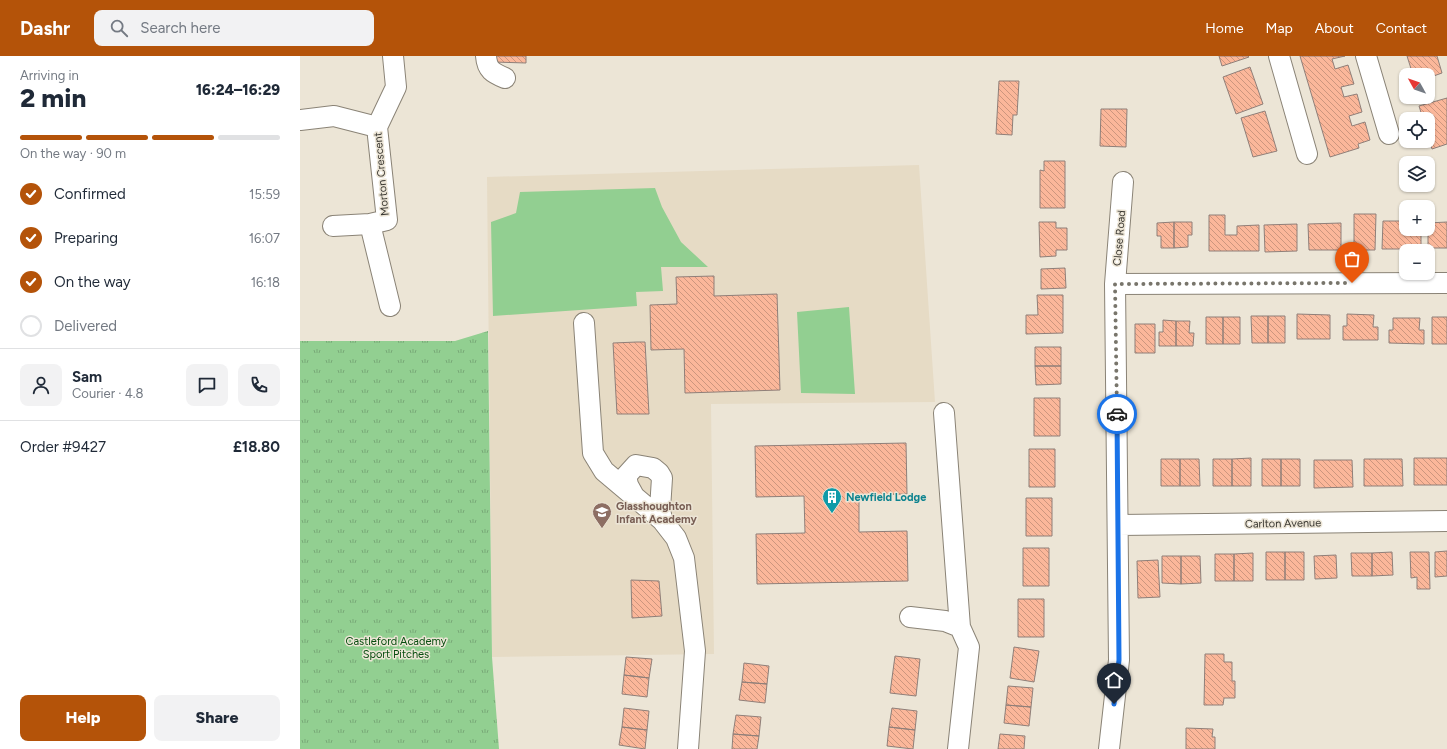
<!DOCTYPE html>
<meta charset="utf-8">
<style>
:root{--surface:#fff;--page:#f2f2f3;--text:#1f2937;--muted:#747a83;--line:#e0e1e3;--accent:#b45309}
body{margin:0;font-family:Figtree,sans-serif;background:var(--page);color:var(--text);height:100vh;display:flex;flex-direction:column;font-size:15px;white-space:nowrap}
*{box-sizing:border-box;margin:0}
p{font-size:13px;color:var(--muted)}
.icon{flex:none;width:22px;height:22px;fill:none;stroke:currentColor;stroke-width:2;stroke-linecap:round;stroke-linejoin:round}
.map{position:relative;flex:1;overflow:hidden}
.panel{display:flex;flex-direction:column;background:var(--surface);width:300px}
.panel>*{flex:none}
.needle{width:26px;rotate:310deg}
.controls{position:absolute;left:1099px;top:12px;display:grid;gap:8px}
.controls a{display:grid;place-items:center;width:36px;height:36px;border-radius:8px;background:var(--surface);box-shadow:0 1px 3px #0004;font-size:20px}
.pin{position:absolute;display:grid;place-items:center;width:34px;height:34px;color:#fff;margin:-41px -17px;border-radius:50% 50% 50% 0;rotate:-45deg;box-shadow:0 0 4px #0007}
.pin .icon{rotate:45deg}
.courier{position:absolute;display:grid;place-items:center;width:40px;height:40px;margin:-20px;border:3px solid #1a73e8;border-radius:50%;background:#fff;color:#222;box-shadow:0 1px 5px #0007}
.overview em{font-style:normal;font-weight:800}
.overview div{display:flex;flex-direction:column-reverse}
.overview{display:flex;align-items:center;justify-content:space-between;height:68px;padding:0 20px}
h1{font-size:26px;font-weight:800;line-height:30px}
.bar{display:grid;grid-template-columns:repeat(4,1fr);gap:6px 4px;align-content:center;height:48px;padding:0 20px}
.bar i{height:5px;border-radius:3px;background:var(--line)}
.bar .current{background:var(--accent)}
.bar p{grid-column:span 4}
.line{display:flex;align-items:center;gap:10px;padding:0 20px;border-top:1px solid var(--line)}
.line div{flex:1}
.round{display:grid;place-items:center;flex:none;width:42px;height:42px;border-radius:8px;background:var(--page)}
ol{padding:0 20px;list-style:none}
li{display:flex;align-items:center;gap:12px;height:44px}
li p{margin-inline-start:auto}
li .icon{padding:4px;border-radius:50%;background:var(--accent);color:#fff;stroke-width:4}
li:last-child{color:var(--muted)}
li i{width:22px;height:22px;border:2px solid var(--line);border-radius:50%}
.action{display:flex;gap:8px;margin-top:auto;padding:8px 20px}
.action a{flex:1;height:46px;border-radius:8px;background:var(--accent);color:#fff;font-size:16px;font-weight:800;line-height:46px;text-align:center}
.action a+a{background:var(--page);color:var(--text)}
header{display:flex;align-items:center;gap:24px;box-sizing:border-box;height:56px;padding:0 20px;background:var(--accent);color:#fff}
header strong{font-size:19px}
nav{display:flex;gap:22px;margin-inline-start:auto;font-size:14px}
.search{width:280px;height:36px;background:var(--page);display:flex;align-items:center;gap:10px;box-sizing:border-box;padding:0 14px;border-radius:8px;color:var(--muted);font-size:15px}
main{display:flex;flex:1;min-height:0}
.map>svg:first-child{display:block}
.built{fill:#e6dbc5}
.grass{fill:url(#grass-tufts)}
.garden{fill:#92cf91}
.building{fill:url(#building-back-hatch);stroke:#8f7f79}
.lines{fill:none;stroke-linecap:round;stroke-linejoin:round}
.minor-casing{stroke:#8a8376;stroke-width:22}
.minor{stroke:#fff;stroke-width:20}
.done{stroke:#78756b;stroke-width:4;stroke-dasharray:0 7.2}
.route{stroke:#1a73e8;stroke-width:5}
.labels{text-anchor:middle;stroke-width:3;stroke-linejoin:round;paint-order:stroke}
.street-label{font-size:11px;fill:#3a3832;stroke:#ece5d6}
.culture-label{font-size:11px;font-weight:bold;fill:#0d838f;stroke:#ece5d6;text-anchor:start}
.education-label{font-size:11px;font-weight:bold;fill:#785e54;stroke:#ece5d6;text-anchor:start}
.park-label{font-size:11px;fill:#084e10;stroke:#ece5d6}
</style>
<header>
<strong>Dashr</strong>
<div class="search"><svg class="icon" aria-label="search" viewBox="0 0 24 24"><circle cx="10" cy="10" r="6"/><path d="M15 15l6 6"/></svg>Search here</div>
<nav><a>Home</a><a>Map</a><a>About</a><a>Contact</a></nav>
</header>
<main>
<section class="panel">
<div class="overview"><div><h1>2 min</h1><p>Arriving in</p></div><em>16:24–16:29</em></div>
<div class="bar"><i class="current"></i><i class="current"></i><i class="current"></i><i></i><p>On the way · 90 m</p></div>
<ol>
<li><svg class="icon" aria-label="check" viewBox="0 0 24 24"><path d="M5 12l5 5 9-10"/></svg>Confirmed<p>15:59</p></li>
<li><svg class="icon" aria-label="check" viewBox="0 0 24 24"><path d="M5 12l5 5 9-10"/></svg>Preparing<p>16:07</p></li>
<li><svg class="icon" aria-label="check" viewBox="0 0 24 24"><path d="M5 12l5 5 9-10"/></svg>On the way<p>16:18</p></li>
<li><i></i>Delivered</li>
</ol>
<div class="line" style="height:72px"><a class="round"><svg class="icon" aria-label="person" viewBox="0 0 24 24"><circle cx="12" cy="8" r="4"/><path d="M4 21q1-7 8-7t8 7"/></svg></a><div><b>Sam</b><p>Courier · 4.8</p></div><a class="round"><svg class="icon" aria-label="chat" viewBox="0 0 24 24"><path d="M4 5h16v11H9l-5 4z"/></svg></a><a class="round"><svg class="icon" aria-label="phone" viewBox="0 0 24 24"><path d="M5 4h4l2 5-3 2q2 4 5 5l2-3 5 2v4C11 20 4 13 5 4z"/></svg></a></div>
<div class="line" style="height:52px"><div>Order #9427</div><b>£18.80</b></div>
<div class="action"><a>Help</a><a>Share</a></div>
</section>
<div class="map">
<svg width="1147" height="693" viewBox="0 0 1147 693">
<defs>
<pattern id="grass-tufts" width="24" height="20" patternUnits="userSpaceOnUse"><rect width="24" height="20" fill="#92cf91"/><path d="M3 7l-1-3M5 7V3M7 7l1-3M15 17l-1-3M17 17v-4M19 17l1-3" fill="none" stroke="#78a977"/></pattern>
<pattern id="building-back-hatch" width="6" height="6" patternUnits="userSpaceOnUse"><rect width="6" height="6" fill="#fbb79a"/><path d="M-1 5l2 2M0 0l6 6M5-1l2 2" fill="none" stroke="#cc967e"/></pattern>
</defs>
<rect width="100%" height="100%" fill="#ece5d6"/>
<path class="built" d="M619,109L635,346L411,348L414,598L192,601L187,121Z"/>
<path class="grass" d="M188,275L192,601L199,693H0V285H155Z"/>
<path class="garden" d="M355,132L362,151L381,186L408,211H361L363,235L336,236L337,250L193,260L191,166L216,157L220,136Z
M549,251L555,338L501,337L497,256Z"/>
<path class="building" d="M194,0H226V7L194,6Z
M919,0H948L949,1L922,10Z
M1000,0H1045L1032,3L1035,13L1048,9L1054,28L1041,31L1044,41L1057,38L1062,56L1049,60L1052,70L1065,66L1070,84L1058,88L1059,92L1030,101Z
M1107,0H1137L1142,17L1128,22V19H1113Z
M950,11L963,48L936,58L923,21Z
M699,25H719L717,59H713L712,79L696,78Z
M1147,42V88L1132,93L1128,80V63H1123L1119,50Z
M801,53H827L826,91L800,90Z
M965,55L977,95L953,101L941,62Z
M744,105H765V152H740V114L744,115Z
M1054,158H1076L1075,194H1054Z
M909,159H925V179H937V170L959,169V195H909Z
M1083,165H1106V173H1121V193H1082Z
M739,166H756V172H767V194H756V200L740,201Z
M874,166V192H861V180H857V167Z
M874,166H892V179H888V191L874,192Z
M1147,166V192H1128V167Z
M1041,167V194H1009L1008,168Z
M997,168V195L965,196L964,169Z
M765,212L766,232L741,233V213Z
M414,220V240L477,238L480,334L385,337L384,293L351,294L350,249L377,248L376,221Z
M737,239H763V277L726,278V259H738Z
M997,258L1030,259V283H997Z
M1047,258L1074,259L1073,271H1078V284H1043V270H1047Z
M951,260H968V287H952Z
M968,260H985V287H968Z
M906,261H923V288H906Z
M923,261H940V288H923Z
M1132,261H1147V288H1132Z
M1093,262H1120L1119,274H1124V288L1089,287V274H1093Z
M863,264L876,265V290H859V276H863Z
M876,265H890L889,277H894L893,290H876Z
M835,268H855V297H835Z
M337,286H345L349,358H317L313,287Z
M735,291H761V310H735Z
M735,310H761V328L736,329Z
M734,342H760V380H734Z
M606,387L607,438L559,439V476L607,475L608,525L457,528L456,478L505,477L504,440L456,441L455,390Z
M729,393H755V431H729Z
M951,402V430H932V403Z
M1114,402H1147V429H1114Z
M861,403H880V430H861Z
M880,403H899L900,430H880Z
M913,403H932V430H913Z
M962,403H981V430H962Z
M981,403H1000V430H981Z
M1064,403H1102L1103,430H1064Z
M1014,404H1052L1053,431L1014,432Z
M726,442H752V480H726Z
M723,492H749V530H723Z
M1147,495V520L1135,521V496Z
M966,496H985V524H966Z
M985,496H1004V524H985Z
M1092,496L1093,519L1072,520V497Z
M1110,496H1129L1130,533H1117V521L1111,522Z
M953,497V525H934V498Z
M1051,497H1072V520H1052Z
M915,498H934V525H915Z
M1036,499L1037,522L1015,523L1014,500Z
M862,500H881V528L862,527Z
M881,500H900L901,527L881,528Z
M858,504L860,541L838,542L837,505Z
M331,524L359,525L362,560L332,562Z
M718,543H744V581H718Z
M714,591L739,595L734,626L710,622Z
M905,598H924V606H932V625H935V642H924L923,649H904Z
M595,600L620,603L616,640L590,637Z
M326,601L352,603L349,622L324,619Z
M444,607L469,610L467,628L442,626Z
M324,619L349,622L347,641L322,638Z
M442,626L467,628L465,647L439,644Z
M708,630L733,632L731,651L706,649Z
M706,649L731,651L729,670L704,667Z
M324,652L349,655L347,674L322,671Z
M592,652L617,655L615,674L589,671Z
M436,659L461,661L459,680L433,678Z
M322,671L347,674L345,693L319,689Z
M589,671L615,674L613,693L587,690Z
M886,672L913,673L912,681H915V693H886Z
M433,678L459,680L457,693H432Z
M700,678L725,680L724,693H698Z"/>
<g class="lines">
<g class="minor-casing">
<path id="minor" d="M186,0C187,14 193,17 205,22
M979,0L1007,98
M1066,0L1089,78
M0,64L34,60L77,71
M70,168L90,250
M33,170L70,168L87,164L77,71L96,31L93,0
M815,228L1147,227
M284,267L293,397L304,415L362,464L376,482L384,502L395,595L388,693
M644,357L660,571
M334,440L328,429L326,420L336,409L353,412L359,417L362,422L360,453L362,464
M819,469L1147,465
M610,561L645,565L660,571L669,591L658,693
M809,693L819,604L815,228L823,126"/>
</g>
<use href="#minor" class="minor"/>
</g>
<g class="lines">
<path class="done" d="M817,358L815,228L1052,227"/>
<path class="route" d="M814,648L819,604L817,358"/>
</g>
<defs>
<g id="building-pin" transform="scale(1)"><path d="M0 17L-7.5 6A9.5 9.5 0 1 1 7.5 6Z" fill="#0f9aa8" stroke="#ece5d6"/><path d="M-4-6H4V6H1V3H-1V6H-4ZM-2.5-4.3h1.7v1.8h-1.7ZM.8-4.3h1.7v1.8H.8ZM-2.5-1h1.7V.8h-1.7ZM.8-1h1.7V.8H.8Z" fill="#fff"/></g>
<g id="school-pin" transform="scale(1)"><path d="M0 17L-7.5 6A9.5 9.5 0 1 1 7.5 6Z" fill="#8d6e63" stroke="#ece5d6"/><path d="M0-5L7-2L0 1L-7-2ZM-4 1L0 2.5L4 1V4Q0 6-4 4Z" fill="#fff"/></g>
</defs>
<g fill-rule="evenodd">
<use href="#building-pin" x="532" y="441"/>
<use href="#school-pin" x="302" y="456"/>
</g>
<g class="labels">
<g class="street-label">
<text transform="translate(81 118) rotate(-95)" y="4">Morton Crescent</text>
<text transform="translate(819 182) rotate(-85)" y="4">Close Road</text>
<text transform="translate(983 467) rotate(-1)" y="4">Carlton Avenue</text>
</g>
<g class="culture-label">
<text x="546" y="445">Newfield Lodge</text>
</g>
<g class="education-label">
<text x="316" y="454">Glasshoughton<tspan x="316" dy="13">Infant Academy</tspan></text>
</g>
<g class="park-label">
<text x="96" y="589">Castleford Academy<tspan x="96" dy="13">Sport Pitches</tspan></text>
</g>
</g>
</svg>
<div class="controls">
<a><svg class="needle" viewBox="-14 -14 28 28"><path d="M0-13l5 13h-10z" fill="#e53935"/><path d="M0 13l5-13h-10z" fill="#747a83"/></svg></a>
<a><svg class="icon" aria-label="locate" viewBox="0 0 24 24"><circle cx="12" cy="12" r="6"/><path d="M12 2v4M12 18v4M2 12h4M18 12h4"/></svg></a>
<a><svg class="icon" aria-label="layers" viewBox="0 0 24 24"><path d="M12 4l9 5-9 5-9-5zM3 14l9 5 9-5"/></svg></a>
<a>+</a>
<a>−</a>
</div>
<div class="pin" style="left:1052px;top:227px;background:#ea580c"><svg class="icon" aria-label="bag" viewBox="0 0 24 24"><path d="M5 8h14l-1 12H6zM9 8a3 3 0 0 1 6 0"/></svg></div>
<div class="pin" style="left:814px;top:648px;background:#1f2937"><svg class="icon" aria-label="home" viewBox="0 0 24 24"><path d="M3 11l9-7 9 7M6 9v11h12V9"/></svg></div>
<div class="courier" style="left:817px;top:358px"><svg class="icon" aria-label="car" viewBox="0 0 24 24"><path d="M5 17H2v-5l4-1 3-4h7l3 4 3 1v5h-3M9 17h6M6 11h13"/><circle cx="7" cy="17" r="2"/><circle cx="17" cy="17" r="2"/></svg></div>
</div>
</main>
